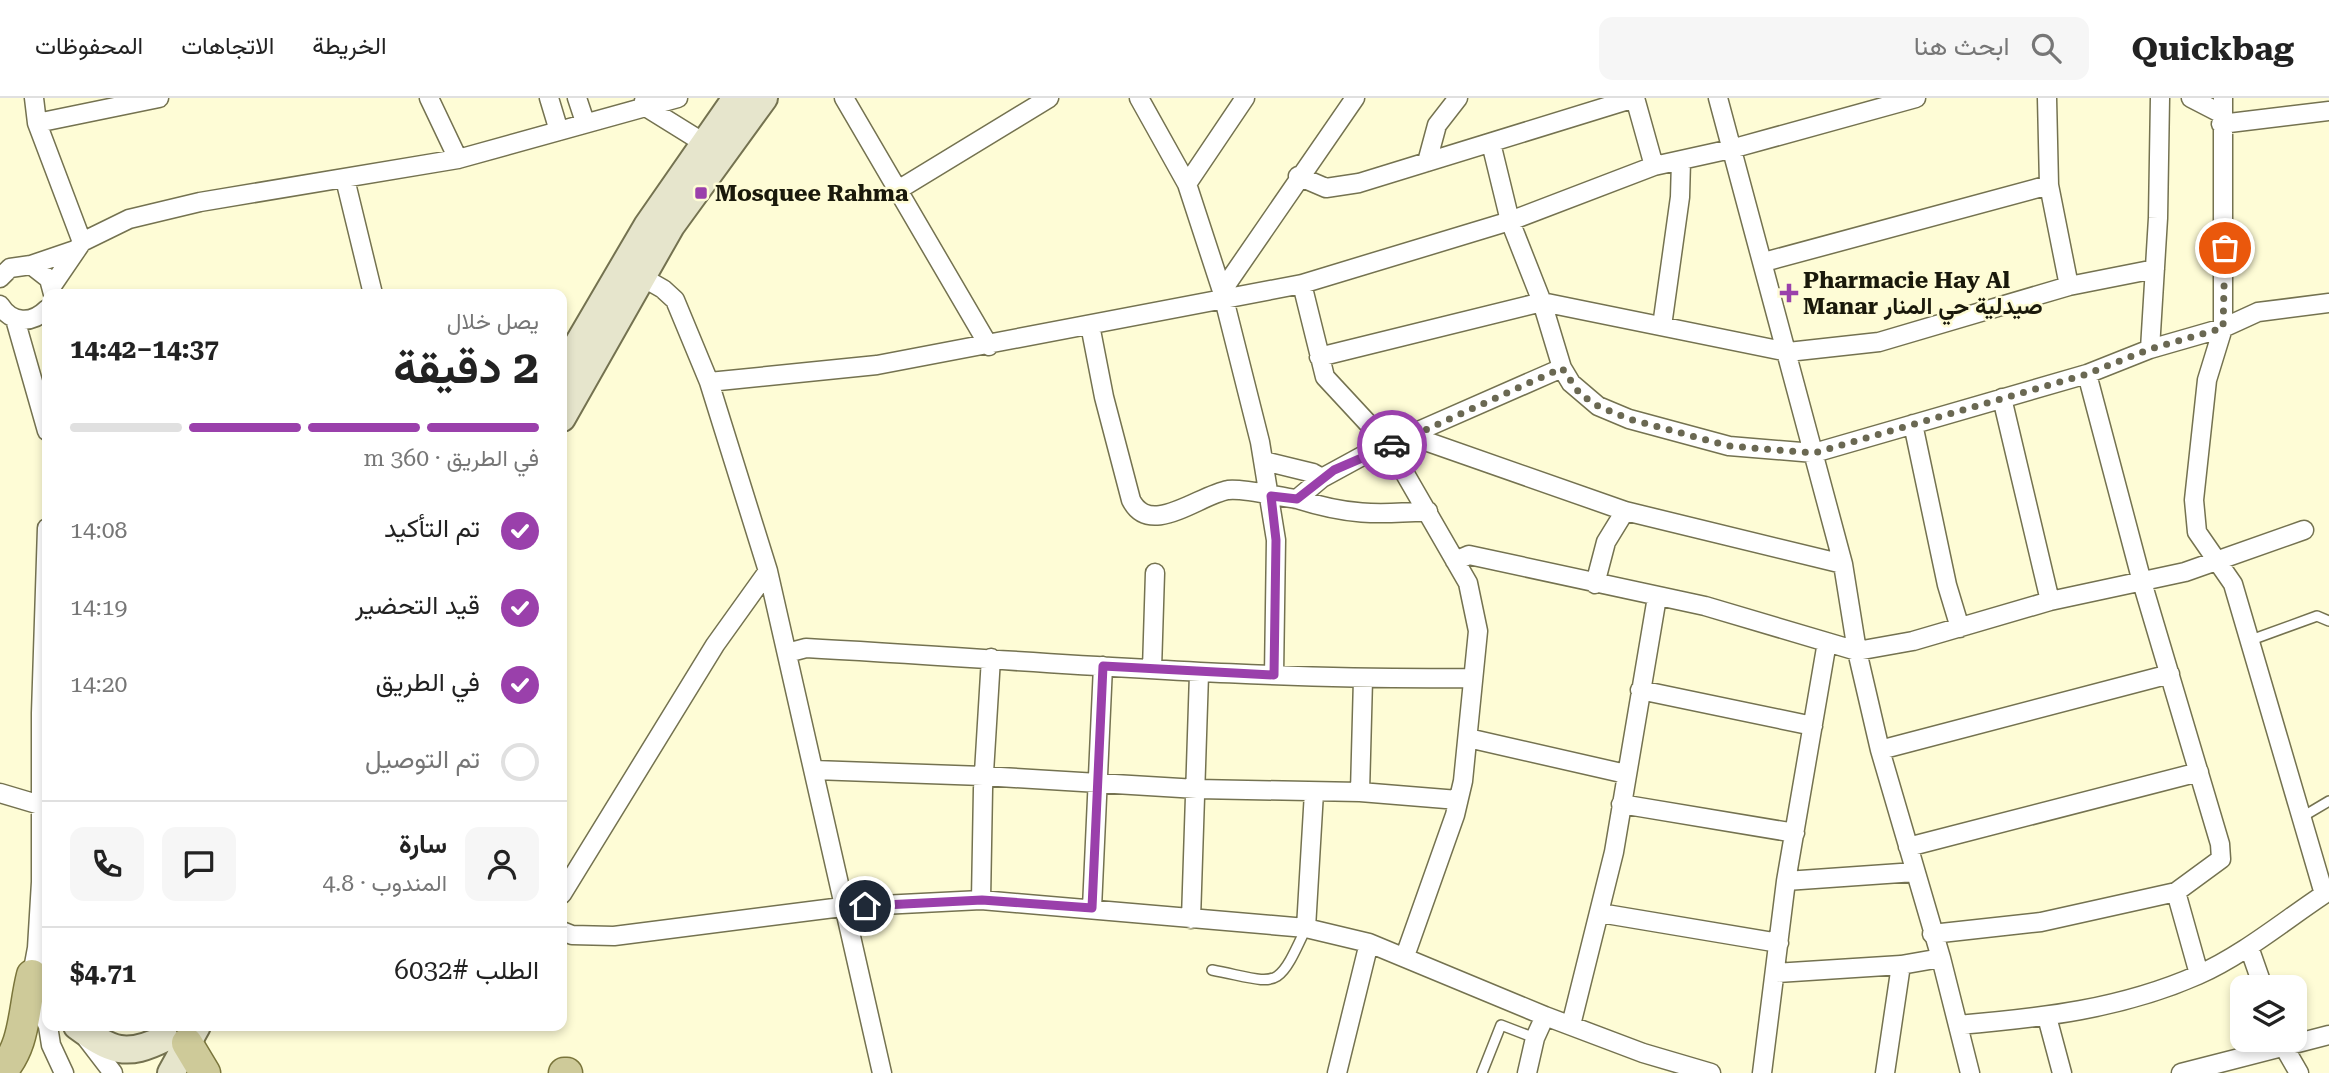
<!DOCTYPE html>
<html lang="ar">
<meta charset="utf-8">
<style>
:root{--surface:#fff;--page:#f6f6f6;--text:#222;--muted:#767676;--line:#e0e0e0;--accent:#9a40ab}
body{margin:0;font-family:"Roboto Serif",Vazirmatn,serif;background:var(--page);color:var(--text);direction:rtl;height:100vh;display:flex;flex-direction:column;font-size:26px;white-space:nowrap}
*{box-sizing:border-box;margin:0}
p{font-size:23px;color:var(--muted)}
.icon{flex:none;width:38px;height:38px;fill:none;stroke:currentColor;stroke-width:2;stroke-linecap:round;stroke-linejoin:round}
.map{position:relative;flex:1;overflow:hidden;direction:ltr}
.panel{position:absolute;left:42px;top:191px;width:525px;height:742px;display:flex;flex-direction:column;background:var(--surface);border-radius:14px;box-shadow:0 4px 10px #0003;direction:rtl}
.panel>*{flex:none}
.fabs{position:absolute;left:2230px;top:877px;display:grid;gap:14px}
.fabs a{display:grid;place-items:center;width:77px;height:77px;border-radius:14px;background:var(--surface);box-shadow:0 4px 10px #0003;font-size:35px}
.pin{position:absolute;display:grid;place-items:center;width:60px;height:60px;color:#fff;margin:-30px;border:4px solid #fff;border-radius:50%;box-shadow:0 2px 7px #0007}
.courier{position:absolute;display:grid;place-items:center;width:70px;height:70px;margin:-35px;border:5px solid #9a40ab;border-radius:50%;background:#fff;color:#222;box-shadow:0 2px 9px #0007}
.summary em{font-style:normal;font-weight:700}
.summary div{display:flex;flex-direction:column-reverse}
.summary{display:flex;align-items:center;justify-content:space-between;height:119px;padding:0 28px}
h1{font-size:46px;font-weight:700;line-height:52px}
.bar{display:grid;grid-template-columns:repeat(4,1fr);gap:10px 7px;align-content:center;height:84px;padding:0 28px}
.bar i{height:9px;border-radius:5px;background:var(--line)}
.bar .selected{background:var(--accent)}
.bar p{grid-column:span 4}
.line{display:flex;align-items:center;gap:18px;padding:0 28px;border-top:2px solid var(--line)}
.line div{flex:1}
.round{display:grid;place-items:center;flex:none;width:74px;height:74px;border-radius:14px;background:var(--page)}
ol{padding:0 28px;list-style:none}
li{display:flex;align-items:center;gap:21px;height:77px}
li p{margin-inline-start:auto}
li .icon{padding:7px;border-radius:50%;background:var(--accent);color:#fff;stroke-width:4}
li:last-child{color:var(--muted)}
li i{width:38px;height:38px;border:4px solid var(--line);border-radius:50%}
header{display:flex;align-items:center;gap:42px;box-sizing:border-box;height:98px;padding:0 35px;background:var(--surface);border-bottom:2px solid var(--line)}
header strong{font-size:33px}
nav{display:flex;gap:38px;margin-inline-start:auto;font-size:24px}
.search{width:490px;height:63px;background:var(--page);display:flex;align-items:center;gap:18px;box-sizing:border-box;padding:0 24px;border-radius:14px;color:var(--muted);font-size:26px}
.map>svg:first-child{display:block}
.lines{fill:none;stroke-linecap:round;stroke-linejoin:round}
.service-casing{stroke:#747250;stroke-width:12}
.minor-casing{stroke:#747250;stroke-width:21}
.secondary-casing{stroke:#747250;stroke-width:30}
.primary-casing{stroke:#7a753b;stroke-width:33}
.service{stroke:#fff;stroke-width:9}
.minor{stroke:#fff;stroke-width:18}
.secondary{stroke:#e6e5cc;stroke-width:26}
.primary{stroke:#ceca99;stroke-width:30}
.done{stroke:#6a6852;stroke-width:7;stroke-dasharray:0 12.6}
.route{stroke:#9a40ab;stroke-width:9}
.poi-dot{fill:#9a40ab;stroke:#fefcd6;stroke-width:2.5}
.labels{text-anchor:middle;stroke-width:5;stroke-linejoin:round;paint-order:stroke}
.poi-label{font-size:23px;font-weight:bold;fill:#1a190b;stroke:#fefcd6;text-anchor:start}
</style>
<header>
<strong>Quickbag</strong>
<div class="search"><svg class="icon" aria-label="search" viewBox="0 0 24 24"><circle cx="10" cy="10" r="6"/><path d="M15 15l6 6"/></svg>ابحث هنا</div>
<nav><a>الخريطة</a><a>الاتجاهات</a><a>المحفوظات</a></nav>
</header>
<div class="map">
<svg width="2329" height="975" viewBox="0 0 2329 975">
<rect width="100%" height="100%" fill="#fefcd6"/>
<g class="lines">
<g class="service-casing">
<path id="service" d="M2251,542L2317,518L2329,523
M2302,719L2329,703
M1212,872C1279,885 1276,895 1306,830
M1482,975L1501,927L1535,940"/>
</g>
<g class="minor-casing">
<path id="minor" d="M34,0L37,25L82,144
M429,0L458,61
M549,0L559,33
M577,0L585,24
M844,0L989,248
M1139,0L1187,86L1222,193L1260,344L1276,442L1274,577
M1635,0L1654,68
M1718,0L1843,466L1857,553L1880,652L1941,860L1970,975
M2047,0L2049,87L2069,188
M2191,0L2222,16
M2223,0V230L2207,282L2194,402L2197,434L2233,486L2324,796
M644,3L646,9L712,50
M37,25L159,0
M2221,26L2329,13
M1491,45L1510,123L1542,204L1562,270L1571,285L1598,308L1629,321L1729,348L1814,355L2087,276L2150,251L2223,230L2258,214L2329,205
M1427,64L1437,27L1458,0
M1298,78L1326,90L1359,85L1635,0
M345,81L373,196
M1187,86L1245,0
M898,92L1049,0
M1764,164L2049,87
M31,167L75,152
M635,175L663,191L675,202L709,284L768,473L882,975
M0,180L10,170L31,167L49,181L53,196
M1302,186L1325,279L1389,348L1468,485L1478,533L1463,683L1455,717L1405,858
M52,188L82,144L129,121L200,104L458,61L678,0
M1222,193L1355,0
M0,207C12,226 32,226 47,211
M15,221L47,333
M1090,227L1104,299L1131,402C1150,440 1199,397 1228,392C1245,390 1279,399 1297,401L1322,380L1366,356L1562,270
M1662,228L1680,99L1681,63
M2150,251L2158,120L2160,0
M1319,259L1542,204L1788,254L1879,244L2069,188L2155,171
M709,284L877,267L1302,186L1510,123L1654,68L1731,51L1916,0
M2002,300L2050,503
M1913,326L1947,487L1960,530
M1411,338L1625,413L1843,466
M1264,363L1313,375L1322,380
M1297,401C1347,417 1376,417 1428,413
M47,430L41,615V784L37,850L32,877L47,926
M1455,463L1469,457L1705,508L1857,553L1913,543L2050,503L2185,474L2304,432
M1595,486L1606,444L1625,413
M787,555L806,550C1028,562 1251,583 1473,580
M1152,571L1155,475
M1640,592L1813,628
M1468,640L1626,676
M1880,652L2170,576
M814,672L983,678L1197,691L1360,694L1458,702
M1360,694L1363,581
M0,695L47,709
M1621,706L1795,735
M1908,749L2199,674
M1786,783L1915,774
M2176,794L2199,876
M562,796L715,547L768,473
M981,802L983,691L991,560
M1092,810L1103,568
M1600,815L1779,845
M1191,821L1199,576
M1306,830L1314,694
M562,833L572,837L614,838L842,809L981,802L1306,830L1369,845L1545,918L1643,955L1711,975
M1932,836L2041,824L2176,794L2221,761L2220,746L2142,484L2087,276
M2249,849L2263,889
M1776,875L1901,867L1941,860
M2047,919L2062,975
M1571,927L1614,754L1657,499
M1958,927C2041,920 2121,911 2198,877C2245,856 2286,821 2329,793
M48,928L51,947L64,975
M87,941L113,975
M2280,942L2299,975
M1337,975L1369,845
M1527,975L1535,940L1545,918
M1762,975L1786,783L1827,544
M1885,975L1901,867
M2181,975L2329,937"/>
</g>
<g class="secondary-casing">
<path id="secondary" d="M562,273L647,128L736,0
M562,320L671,128L764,0
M77,928C111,953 126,960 165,940
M171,975L197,928"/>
</g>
<g class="primary-casing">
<path id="primary" d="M187,945L205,975
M0,975C26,948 23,912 32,877
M564,975H567"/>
</g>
<use href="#service" class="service"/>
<use href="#minor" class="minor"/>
<use href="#secondary" class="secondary"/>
<use href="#primary" class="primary"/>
</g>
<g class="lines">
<path class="done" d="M1392,347L1562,270L1580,296L1598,308L1629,321L1729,348L1814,355L2087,276L2150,251L2223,230L2225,150"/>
<path class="route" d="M865,808L982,802L1092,810L1103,568L1274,577L1276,442L1271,398L1297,401L1334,372L1392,347"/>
</g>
<g class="poi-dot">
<rect x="694" y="88" width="14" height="14" rx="3.5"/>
<path d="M1785.5 184.5h7v7h7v7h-7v7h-7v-7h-7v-7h7z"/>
</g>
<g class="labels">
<g class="poi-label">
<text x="715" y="103">Mosquee Rahma</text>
<text x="1803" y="190">Pharmacie Hay Al<tspan x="1803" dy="26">Manar صيدلية حي المنار</tspan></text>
</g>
</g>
</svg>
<div class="fabs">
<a><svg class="icon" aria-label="layers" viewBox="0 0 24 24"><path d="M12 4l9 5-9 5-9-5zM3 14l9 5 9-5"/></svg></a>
</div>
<div class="pin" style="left:2225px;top:150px;background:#ea580c"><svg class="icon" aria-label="bag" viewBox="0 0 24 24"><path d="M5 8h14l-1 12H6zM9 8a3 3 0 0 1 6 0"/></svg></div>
<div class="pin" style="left:865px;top:808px;background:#1f2937"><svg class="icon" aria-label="home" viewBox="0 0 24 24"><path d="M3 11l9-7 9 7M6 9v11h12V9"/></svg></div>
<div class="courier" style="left:1392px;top:347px"><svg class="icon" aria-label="car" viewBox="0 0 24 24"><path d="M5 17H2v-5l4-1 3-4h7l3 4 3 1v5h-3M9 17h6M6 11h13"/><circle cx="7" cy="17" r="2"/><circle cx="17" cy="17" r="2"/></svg></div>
<section class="panel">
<div class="summary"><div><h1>2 دقيقة</h1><p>يصل خلال</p></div><em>14:37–14:42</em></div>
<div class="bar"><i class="selected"></i><i class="selected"></i><i class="selected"></i><i></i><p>في الطريق · 360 m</p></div>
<ol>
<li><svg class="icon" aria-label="check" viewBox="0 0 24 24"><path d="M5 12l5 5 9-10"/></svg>تم التأكيد<p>14:08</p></li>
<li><svg class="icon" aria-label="check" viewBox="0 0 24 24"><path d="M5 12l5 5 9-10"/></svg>قيد التحضير<p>14:19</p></li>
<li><svg class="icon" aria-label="check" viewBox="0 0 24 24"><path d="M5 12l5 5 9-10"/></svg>في الطريق<p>14:20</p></li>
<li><i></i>تم التوصيل</li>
</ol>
<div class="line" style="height:126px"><a class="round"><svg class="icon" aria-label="person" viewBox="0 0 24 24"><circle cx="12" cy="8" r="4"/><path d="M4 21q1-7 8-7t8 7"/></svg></a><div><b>سارة</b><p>المندوب · 4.8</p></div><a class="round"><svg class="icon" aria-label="chat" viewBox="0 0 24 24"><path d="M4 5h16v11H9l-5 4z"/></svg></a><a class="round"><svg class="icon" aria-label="phone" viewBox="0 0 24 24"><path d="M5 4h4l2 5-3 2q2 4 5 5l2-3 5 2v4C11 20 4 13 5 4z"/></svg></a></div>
<div class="line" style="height:91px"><div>الطلب #6032</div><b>$4.71</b></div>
</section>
</div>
